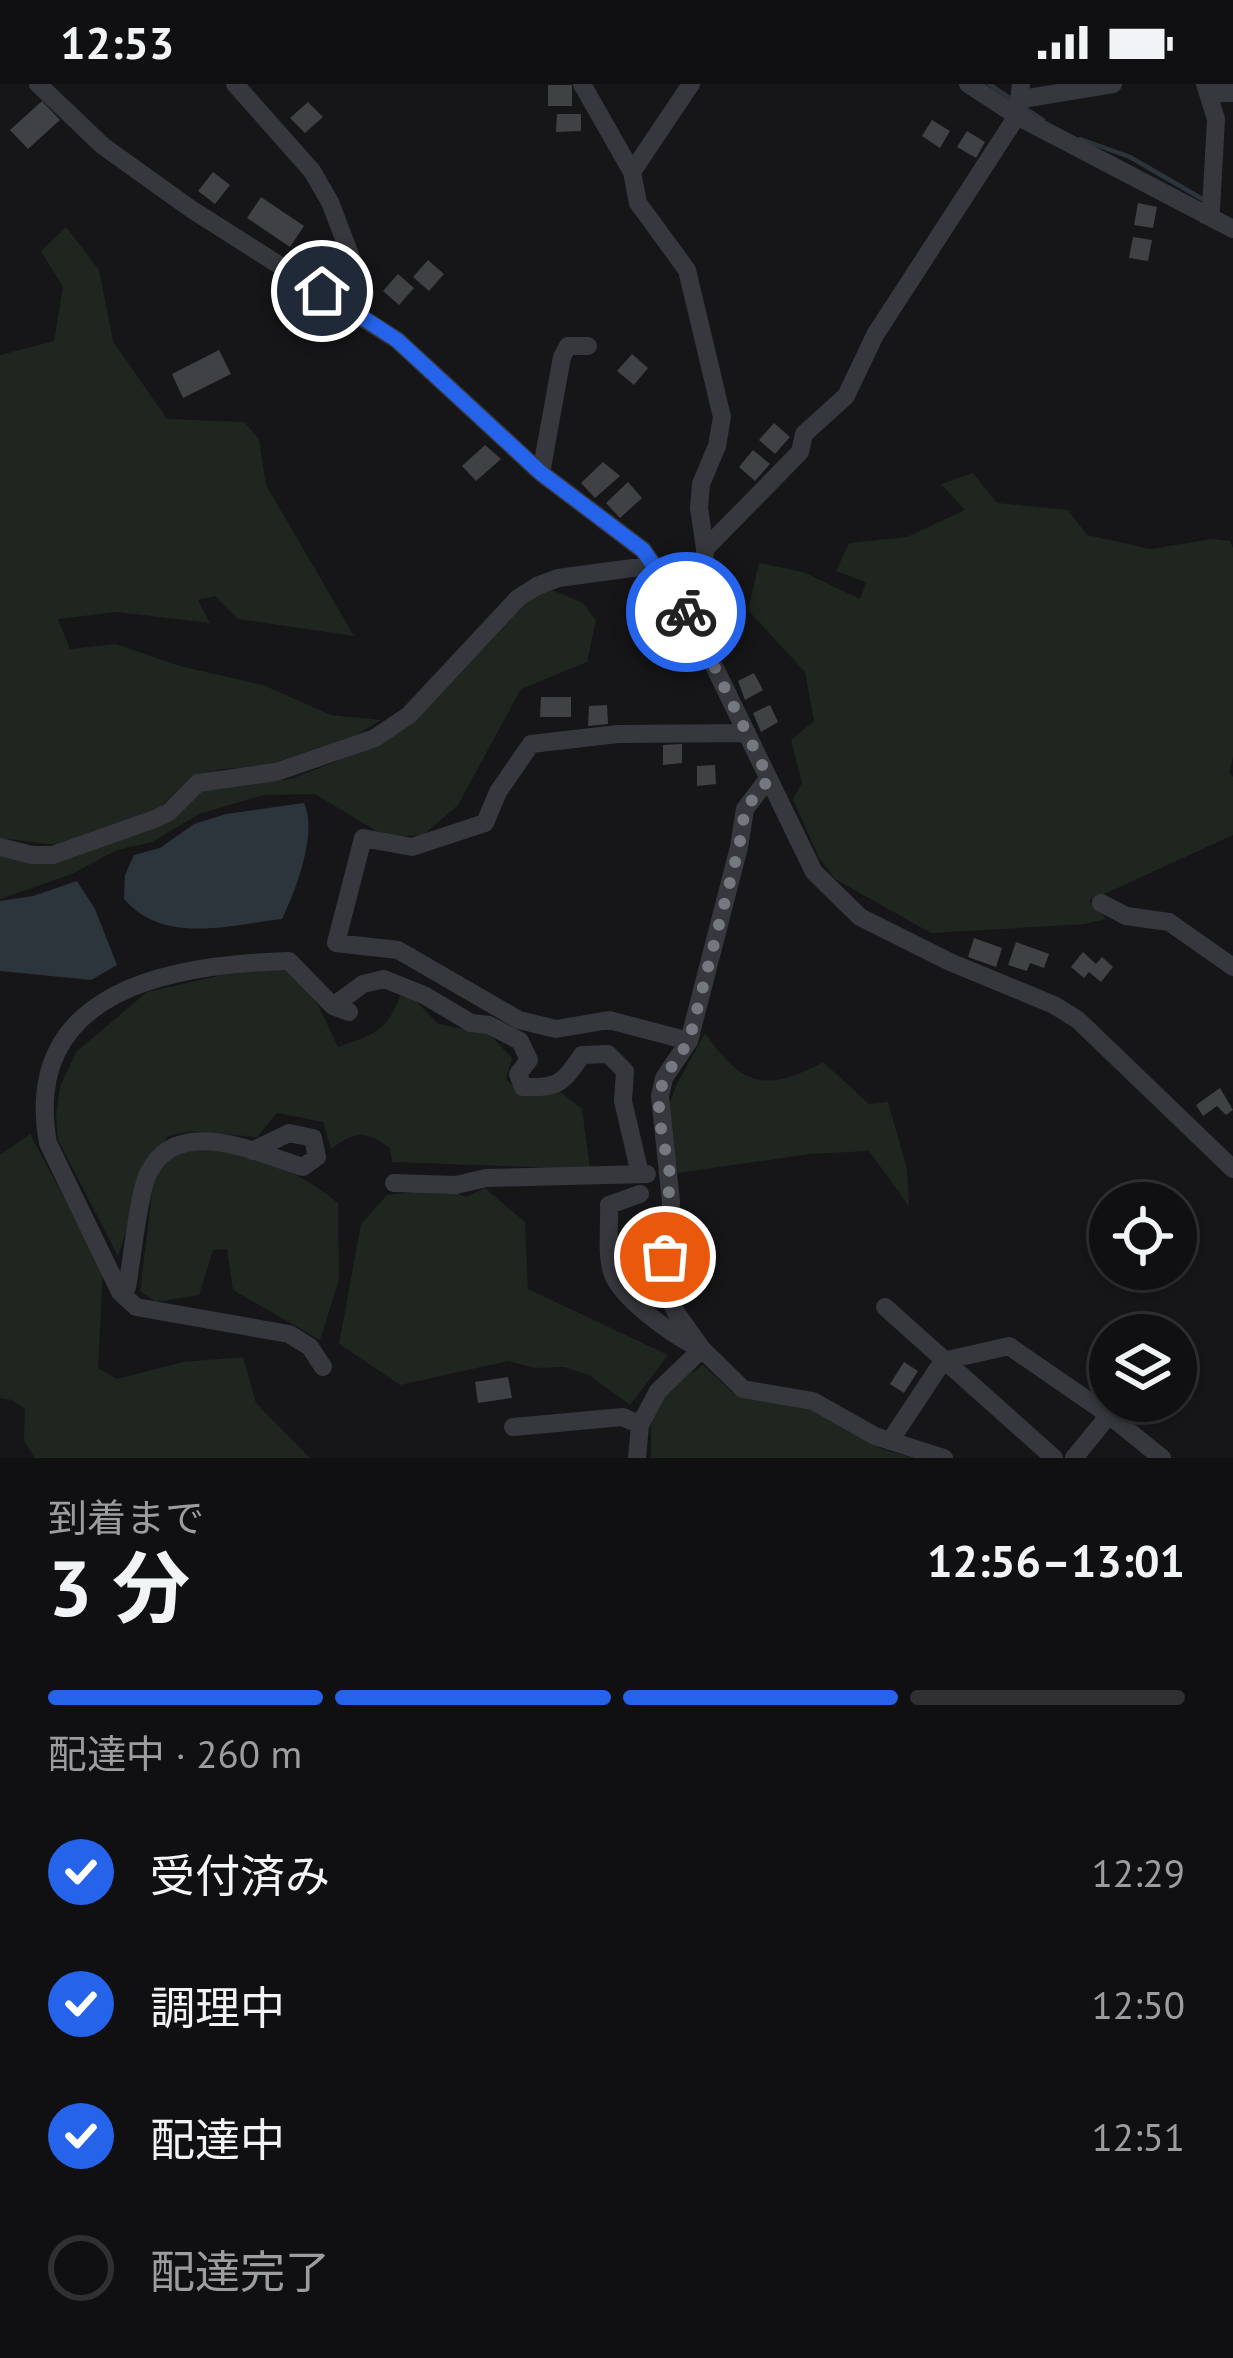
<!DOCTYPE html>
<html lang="ja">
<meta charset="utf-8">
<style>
:root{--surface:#101012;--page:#1e1e20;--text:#f1f3f6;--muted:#9c9d9f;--line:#303032;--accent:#2563eb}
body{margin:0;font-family:"PT Sans","Noto Sans JP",sans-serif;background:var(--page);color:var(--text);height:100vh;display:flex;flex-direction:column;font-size:45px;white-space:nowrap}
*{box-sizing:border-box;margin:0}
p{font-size:39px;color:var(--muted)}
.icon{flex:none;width:66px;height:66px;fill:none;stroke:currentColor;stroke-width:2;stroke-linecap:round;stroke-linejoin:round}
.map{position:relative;height:1374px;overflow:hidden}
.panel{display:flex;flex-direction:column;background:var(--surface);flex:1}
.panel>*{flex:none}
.tools{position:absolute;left:1089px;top:1098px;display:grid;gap:24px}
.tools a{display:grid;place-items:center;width:108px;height:108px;border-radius:50%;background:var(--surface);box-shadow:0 3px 9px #0004,0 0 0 3px var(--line);font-size:60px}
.pin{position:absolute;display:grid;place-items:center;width:102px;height:102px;color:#fff;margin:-51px;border:6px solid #fff;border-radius:50%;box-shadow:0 3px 12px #0007}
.courier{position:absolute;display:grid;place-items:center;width:120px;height:120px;margin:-60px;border:9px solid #2563eb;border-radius:50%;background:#fff;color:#222;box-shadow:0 3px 15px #0007}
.summary em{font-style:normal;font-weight:700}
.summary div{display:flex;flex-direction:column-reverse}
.summary{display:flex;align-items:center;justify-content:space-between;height:204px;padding:0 48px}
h1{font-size:78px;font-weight:700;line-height:90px}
.bar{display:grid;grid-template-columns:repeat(4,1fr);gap:18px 12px;align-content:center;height:144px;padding:0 48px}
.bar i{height:15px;border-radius:9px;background:var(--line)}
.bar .active{background:var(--accent)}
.bar p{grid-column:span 4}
ol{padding:0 48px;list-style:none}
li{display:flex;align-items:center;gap:36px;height:132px}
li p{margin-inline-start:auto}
li .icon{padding:12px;border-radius:50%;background:var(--accent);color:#fff;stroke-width:4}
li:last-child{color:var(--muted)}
li i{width:66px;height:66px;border:6px solid var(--line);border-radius:50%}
.status{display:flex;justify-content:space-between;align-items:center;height:84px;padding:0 60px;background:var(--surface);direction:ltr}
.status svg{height:33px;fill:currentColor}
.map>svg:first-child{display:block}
.green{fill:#1e261f}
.water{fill:#2c353c}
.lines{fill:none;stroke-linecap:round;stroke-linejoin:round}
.stream{stroke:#2c353c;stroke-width:4.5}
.building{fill:#404145}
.minor{stroke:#37383d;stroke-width:18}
.done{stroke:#757880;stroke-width:12;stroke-dasharray:0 21.6}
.route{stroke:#2563eb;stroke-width:15}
</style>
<div class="status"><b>12:53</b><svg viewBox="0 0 49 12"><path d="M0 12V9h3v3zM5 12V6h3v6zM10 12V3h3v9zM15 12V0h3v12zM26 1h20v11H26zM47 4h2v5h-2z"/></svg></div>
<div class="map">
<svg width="1233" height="1374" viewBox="0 0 1233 1374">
<rect width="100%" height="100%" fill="#161618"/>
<path class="green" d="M66,143L99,186L113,257L167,335L244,338L259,355L266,401L354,552L238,535L215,512L198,516L210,539L117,528L58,535L70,565L116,560L180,582L263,601L331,631L381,636L356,651L265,682L222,685L194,691L160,723L56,761L0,754V271L54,257L63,203L41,167Z
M973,389L997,419L1068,426L1087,451L1151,465L1211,455L1230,457L1233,464V672L1230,689L1233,693V751L1089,817L1106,835L1085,840L931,849L835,795L819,774L793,715L802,699L791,656L814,637L805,588L748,526L759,479L803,488L860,515L866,498L836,487L849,459L907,453L965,426L941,400Z
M550,505L583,519L596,536L587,578L521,605L458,721L423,751L386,753L315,710L264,711L199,730L152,758L117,766L72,790L0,815V768L52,779L204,704L291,695L378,661L528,516Z
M291,886L318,921L338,963C374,950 386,949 400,912L414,915L438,940L489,950L512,974L506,995L522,1010L558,1006L582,1025L590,1085L392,1078L390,1064C365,1047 356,1046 331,1065L323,1038L277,1029L257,1053L191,1047L168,1052L146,1085L118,1172L58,1056L56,1032L60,1003L76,968L147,908L235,888Z
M705,949C743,1004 767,1008 823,978L869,1020L888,1018L907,1085L909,1122L869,1067L810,1070L678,1089L666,1029L676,1002Z
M30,1050L103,1186L98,1284L117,1295L183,1278L243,1273L256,1319L310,1374H35L24,1357L25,1325L12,1316L0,1314V1071Z
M204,1063C255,1068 298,1087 338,1119L339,1196L320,1256L233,1206L227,1165L213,1166L199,1211L156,1218L140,1207L155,1085L173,1067Z
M485,1104L525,1138L528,1205L668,1271L630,1321L589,1291L564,1283L535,1284L508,1277L400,1301L339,1260L361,1140L387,1111L444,1105L466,1113Z
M703,1281L734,1310L812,1324L882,1365L914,1374H651V1341L658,1311Z"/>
<path class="water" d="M304,719C318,748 296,806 282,835C230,841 163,861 124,815L125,791L134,771L160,764L194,740L226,730Z
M77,797L95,825L117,881L91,896L0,887V817L33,812Z"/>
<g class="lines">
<path class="stream" d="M989,0L1011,15
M1026,25L1043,36
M1080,55L1130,73L1204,116"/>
</g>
<path class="building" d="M548,1H572V22H548Z
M42,17L60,36L28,65L10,46Z
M308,18L323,33L305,49L290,34Z
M557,30H581V47L556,48Z
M932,36L950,47L940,64L922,52Z
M967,47L985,58L976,74L957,63Z
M213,88L230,101L215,120L198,107Z
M261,113L304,142L290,163L247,134Z
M1138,119L1157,123L1153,144L1134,141Z
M1133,153L1152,156L1148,177L1129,174Z
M428,176L444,190L429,207L413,193Z
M398,190L414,204L399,221L383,207Z
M219,266L231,290L183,314L172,290Z
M632,270L648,284L634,301L617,287Z
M774,339L790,353L775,370L759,356Z
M485,361L501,375L476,397L462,382Z
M753,366L770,380L755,397L739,383Z
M603,378L620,392L595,414L581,399Z
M628,398L642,414L620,434L606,419Z
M754,589L763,606L745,616L738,597Z
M541,613H571V633H540Z
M607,621L608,640L588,642L589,622Z
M770,621L778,638L761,648L753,629Z
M682,660V679L663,681V661Z
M715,681L716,700L697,702V682Z
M974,854L1002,864L996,883L968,873Z
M1016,858L1049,870L1044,884L1030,879L1027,887L1008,881Z
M1083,868L1096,880L1102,873L1113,883L1101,898L1089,888L1084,894L1071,883Z
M1220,1004L1233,1026L1226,1031L1217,1022L1203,1032L1196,1021Z
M904,1278L918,1287L904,1309L890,1300Z
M508,1293L512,1314L478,1319L475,1298Z"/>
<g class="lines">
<path class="minor" d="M38,0L103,62L191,125L397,256L541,389L643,466L687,530L701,532
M235,0L312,87L330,118L365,210L349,224
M582,0L632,88L638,119L687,186L722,333L717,362L701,400L699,424L705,465L700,553L814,788L860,833L950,878L1054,921L1078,936L1233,1085
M968,0L1017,32L1233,145
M1207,7L1233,9
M1022,15L1113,0
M632,88L691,0
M1205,131L1211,126L1216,35L1205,0
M541,389L562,273L568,262H588
M705,465L800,368L804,350L846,312L875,251L1017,32L1021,0
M768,695L745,725L739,763L689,957L664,994L660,1012L671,1118L664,1199L675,1227L702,1265L743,1305L813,1317L875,1352L944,1374
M0,763L32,771H53L157,734L169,728L198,699L276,688L375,654L409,631L518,514L537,502L558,494L655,481
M1101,819L1126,832L1169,838L1233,883
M349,928L333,922L363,900L384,895L424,911L471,939L489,941L520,957L529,976L518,990L523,1003C559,1004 562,1000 582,971L608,970L625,987L623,1017L640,1090
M689,957L609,936L556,945L519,936L398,866L336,859L363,754L412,763L485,739L498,708L531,660L618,650L747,649
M394,1099L456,1101L486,1094L647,1090
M640,1110L609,1121C610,1141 606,1169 612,1188C620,1214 673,1251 697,1263
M120,1208L127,1203C132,1176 138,1112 148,1090C176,1029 257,1069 303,1083L317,1073L313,1054L289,1049L252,1067
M625,1208C636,1187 634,1166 644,1149L667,1147
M885,1223L1054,1374
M323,1283L310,1263L289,1250L136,1223L120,1208L48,1059C20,905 174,880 289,877L333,922
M513,1343L623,1333L640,1341
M890,1357L943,1277L1009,1262L1109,1331L1162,1374
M637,1374L640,1341L658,1307L702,1265
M1074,1374L1109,1331"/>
</g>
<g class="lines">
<path class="done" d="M665,1173L670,1090L659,1034V1012L664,994L689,957L739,763L745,725L769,695L700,553L701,532L686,528"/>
<path class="route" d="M322,207L397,256L541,389L643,466L686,528"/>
</g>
</svg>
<div class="tools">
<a><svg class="icon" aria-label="locate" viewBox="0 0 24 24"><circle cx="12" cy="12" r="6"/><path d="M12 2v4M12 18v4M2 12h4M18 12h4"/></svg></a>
<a><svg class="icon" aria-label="layers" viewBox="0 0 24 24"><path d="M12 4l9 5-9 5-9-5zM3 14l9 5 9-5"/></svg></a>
</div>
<div class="pin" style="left:665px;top:1173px;background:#ea580c"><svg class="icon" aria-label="bag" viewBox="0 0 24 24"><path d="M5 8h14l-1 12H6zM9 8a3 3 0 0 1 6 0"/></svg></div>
<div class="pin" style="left:322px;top:207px;background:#1f2937"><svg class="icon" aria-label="home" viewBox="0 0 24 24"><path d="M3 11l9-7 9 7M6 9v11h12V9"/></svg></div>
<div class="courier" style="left:686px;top:528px"><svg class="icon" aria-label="bike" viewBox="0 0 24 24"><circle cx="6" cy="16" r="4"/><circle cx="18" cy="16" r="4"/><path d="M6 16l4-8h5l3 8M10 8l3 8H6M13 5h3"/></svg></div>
</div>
<section class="panel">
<div class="summary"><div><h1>3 分</h1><p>到着まで</p></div><em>12:56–13:01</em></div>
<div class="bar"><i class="active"></i><i class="active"></i><i class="active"></i><i></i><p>配達中 · 260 m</p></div>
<ol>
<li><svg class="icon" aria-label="check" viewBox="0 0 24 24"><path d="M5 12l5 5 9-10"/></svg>受付済み<p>12:29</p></li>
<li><svg class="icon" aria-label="check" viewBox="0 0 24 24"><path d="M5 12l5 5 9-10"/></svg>調理中<p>12:50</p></li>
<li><svg class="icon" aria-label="check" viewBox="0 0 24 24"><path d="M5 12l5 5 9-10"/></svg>配達中<p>12:51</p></li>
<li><i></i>配達完了</li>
</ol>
</section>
